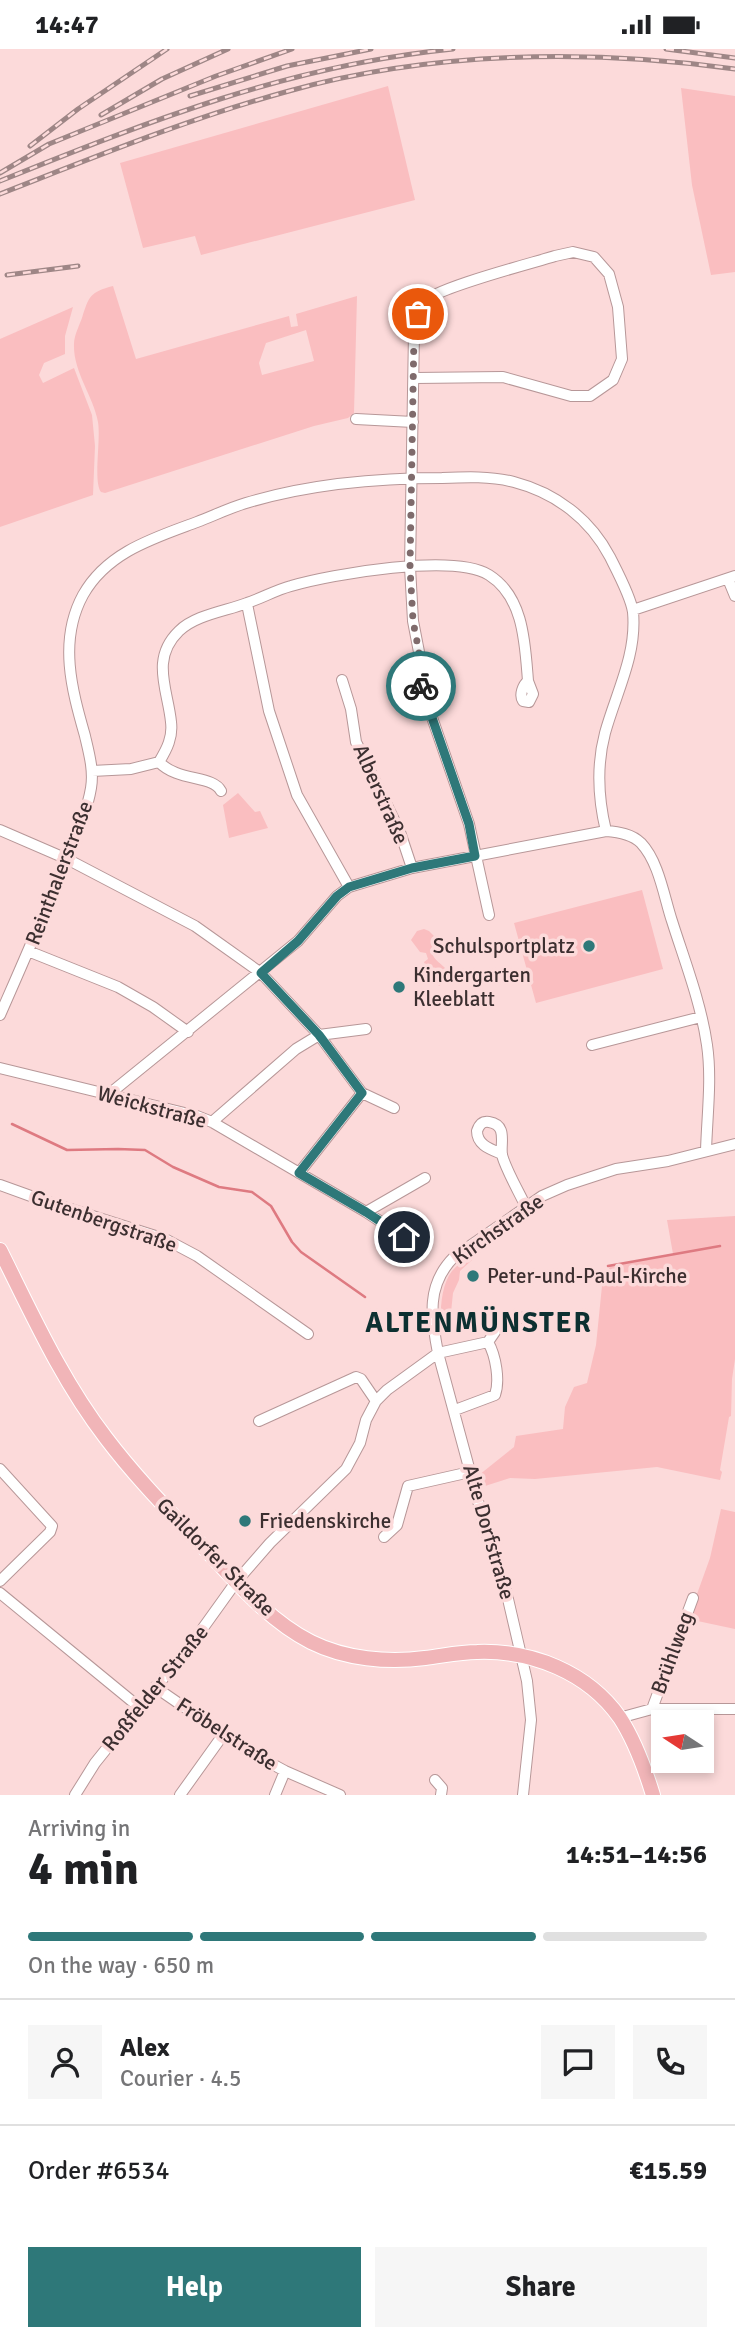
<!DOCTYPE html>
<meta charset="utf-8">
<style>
:root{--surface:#fff;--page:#f6f6f6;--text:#202124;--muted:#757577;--line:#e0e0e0;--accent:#2e7879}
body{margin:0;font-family:Signika,sans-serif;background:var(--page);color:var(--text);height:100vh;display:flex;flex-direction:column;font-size:26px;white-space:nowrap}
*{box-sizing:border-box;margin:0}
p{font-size:23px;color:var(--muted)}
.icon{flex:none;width:38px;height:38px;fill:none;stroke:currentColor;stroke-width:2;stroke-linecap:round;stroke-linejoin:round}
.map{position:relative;height:1746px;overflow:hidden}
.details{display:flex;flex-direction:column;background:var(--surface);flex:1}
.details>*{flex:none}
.needle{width:46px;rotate:282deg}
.buttons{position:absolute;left:651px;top:1661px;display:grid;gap:14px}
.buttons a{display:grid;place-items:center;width:63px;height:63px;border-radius:0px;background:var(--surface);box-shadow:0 4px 10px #0003;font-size:35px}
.pin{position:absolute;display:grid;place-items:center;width:60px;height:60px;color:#fff;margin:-30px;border:4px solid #fff;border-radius:50%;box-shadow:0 2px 7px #0007}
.courier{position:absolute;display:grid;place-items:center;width:70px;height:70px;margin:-35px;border:5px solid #2e7879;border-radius:50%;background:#fff;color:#222;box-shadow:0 2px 9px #0007}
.summary em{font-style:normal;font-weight:700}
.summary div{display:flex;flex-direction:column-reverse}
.summary{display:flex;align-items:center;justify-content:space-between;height:119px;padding:0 28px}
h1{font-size:46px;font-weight:700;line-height:52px}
.bar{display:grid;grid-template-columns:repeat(4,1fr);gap:10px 7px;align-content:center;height:84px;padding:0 28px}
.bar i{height:9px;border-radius:5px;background:var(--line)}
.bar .active{background:var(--accent)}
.bar p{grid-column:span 4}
.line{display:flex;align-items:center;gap:18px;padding:0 28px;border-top:2px solid var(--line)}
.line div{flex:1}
.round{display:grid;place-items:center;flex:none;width:74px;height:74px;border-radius:0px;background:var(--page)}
.button{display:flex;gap:14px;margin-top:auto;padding:14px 28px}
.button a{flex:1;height:80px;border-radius:0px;background:var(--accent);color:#fff;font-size:28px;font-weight:700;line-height:80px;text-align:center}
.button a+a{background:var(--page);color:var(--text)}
.status{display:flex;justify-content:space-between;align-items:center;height:49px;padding:0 35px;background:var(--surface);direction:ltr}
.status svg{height:19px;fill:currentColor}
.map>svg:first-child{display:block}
.green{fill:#fabec0;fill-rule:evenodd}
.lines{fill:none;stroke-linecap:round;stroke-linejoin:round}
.stream{stroke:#de7a81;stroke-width:2.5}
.minor-casing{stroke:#b79798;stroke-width:12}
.major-casing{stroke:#fff;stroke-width:16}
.minor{stroke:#fff;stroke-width:10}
.major{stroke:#f1b5b8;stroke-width:14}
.rail-casing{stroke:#9e8686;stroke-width:5}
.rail{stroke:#fcdada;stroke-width:2.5;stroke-dasharray:8;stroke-linecap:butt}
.done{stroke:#7f6b6c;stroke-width:7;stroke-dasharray:0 12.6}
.route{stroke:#2e7879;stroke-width:9}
.poi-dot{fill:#2e7879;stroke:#fcdada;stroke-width:2.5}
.labels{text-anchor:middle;stroke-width:7;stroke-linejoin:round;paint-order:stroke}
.street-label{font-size:21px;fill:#3c2f30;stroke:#fcdada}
.poi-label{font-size:21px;fill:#3c2f30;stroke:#fcdada;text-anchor:start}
.district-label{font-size:28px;font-weight:bold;letter-spacing:2px;fill:#0d3031;stroke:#fcdada}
</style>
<div class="status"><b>14:47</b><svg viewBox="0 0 49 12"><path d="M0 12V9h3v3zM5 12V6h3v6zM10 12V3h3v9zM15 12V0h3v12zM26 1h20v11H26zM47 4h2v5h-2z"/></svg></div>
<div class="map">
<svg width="735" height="1746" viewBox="0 0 735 1746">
<rect width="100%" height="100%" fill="#fcdada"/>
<path class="green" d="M388,37L415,151L201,206L195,187L143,199L120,114Z
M681,39L735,47V223L711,226L692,136Z
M113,237L136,310L289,267L291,278L298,277L296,265L357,247L354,364L348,369L314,377L105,444L101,443C93,433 101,391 98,373C93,346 73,323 74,295C74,287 79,277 82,269C89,247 90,243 113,237ZM306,281L314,312L262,326L259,314L266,294Z
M73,258L65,287V305L44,314L39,326L43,334L74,319L92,366L95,397L93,446L0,478V290Z
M238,744L255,763L260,762L268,779L229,789L223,756Z
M642,841L663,920L536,954L514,874Z
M424,880L429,882L439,892C423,908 440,912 449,923L448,931L439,937L433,926L429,927L424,913L428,910L426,904L420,903L411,891L417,882Z
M735,1167V1310L732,1330L731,1367L729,1368L720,1421L722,1423L720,1431L657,1418L535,1430L510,1429L482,1438L479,1426L514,1398L516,1387L563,1380L565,1358L574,1338L587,1334L596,1296L602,1237L610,1217L673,1205L667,1171Z
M470,1206L472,1211L460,1222L459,1231L453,1244L449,1283L441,1284C440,1266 440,1237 452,1222C457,1216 464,1211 470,1206Z
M721,1460L735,1463V1580L688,1570L710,1509Z"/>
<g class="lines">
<path class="stream" d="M12,1075L67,1101L118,1100L145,1101L173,1118L219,1138L252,1143L271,1157L292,1193L301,1203L365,1248
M608,1217L720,1197"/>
<g class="minor-casing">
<path id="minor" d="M415,329L503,328L571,347H590L613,331L622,310L618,258L609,225L594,208L573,203L555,207C533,214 435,239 424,253C417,261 416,274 414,284L410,518L413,572L419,603V631L469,775L489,866
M356,370L413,373
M728,530L735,547
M247,555L269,662L297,746L349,838
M633,561L735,527
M342,631L351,660L356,693L400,783L412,819
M528,632L533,645L529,653L523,652C519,646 523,636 528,632Z
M159,713C178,733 213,726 221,742
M92,722L131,720L159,713C167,700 173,688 171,673C168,641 150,610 179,582C195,566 226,562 247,554C262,549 276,541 291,537C332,525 454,504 489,526C524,548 525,595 528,632
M0,781L67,810L195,877L261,924L319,986L362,1044L394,1059
M28,902L118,938L153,958L188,983
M0,966C23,914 46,861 67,808C76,786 87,763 91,739C94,722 89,704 85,687C72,641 58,592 83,546C107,503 154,489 197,473C213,467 229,459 246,454C309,435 377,429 442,429C466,428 491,427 514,433C556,444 590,470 610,508C617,522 631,548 633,563C637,606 616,644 605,684C596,718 598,749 606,782
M592,996L701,968
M0,1019L197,1067L212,1073L366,1163L404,1188
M108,1046L298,892L337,847L349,838L412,819L606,782C619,783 632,785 641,794C659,813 664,848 672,872C685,913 701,954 707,996C712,1030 707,1067 706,1102
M212,1073L296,1000L319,986L366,980
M502,1105C490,1100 477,1096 477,1082C479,1076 482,1072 489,1073C508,1076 500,1094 502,1106C506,1121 519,1143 526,1158
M299,1124L362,1044
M0,1136L39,1150L165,1190L197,1207L308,1285
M366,1163L425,1129
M488,1293L501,1274L525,1268
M259,1372L356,1328L361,1330L376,1352
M0,1420L52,1477L50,1483L0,1532
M384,1488L397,1476L408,1437L470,1423
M0,1544L139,1658
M155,1638L248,1702L285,1722L340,1746
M652,1660L693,1549
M619,1669L652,1660H735
M435,1731L442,1739L441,1746
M75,1746L95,1714L198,1586L236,1533L270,1494L346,1420L360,1394L366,1371L376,1352L387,1341L438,1304L488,1293C496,1307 500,1332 495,1346L455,1361
M180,1746L223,1686
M275,1746L285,1722
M523,1746L531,1671L527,1632L505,1537L488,1489L438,1304C431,1268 426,1236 454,1208L542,1147L567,1136L616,1120L668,1112L735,1095"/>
</g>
<g class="major-casing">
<path id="major" d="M0,1201C32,1265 62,1332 106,1389C137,1430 173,1466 208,1503C238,1535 271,1573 311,1593C345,1610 388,1614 425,1609C442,1607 460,1603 477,1603C531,1601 588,1623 620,1669C635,1692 645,1720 653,1746"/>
</g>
<use href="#minor" class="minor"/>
<use href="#major" class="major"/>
<g class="rail-casing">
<path id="rail" d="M666,0L735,9
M190,47L287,17L371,0
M101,66L162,30L228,0
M30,97L78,60L167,0
M0,124L49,95L216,27L292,0
M0,132C149,72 291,16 453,0
M0,145C95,108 190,69 289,42C432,2 589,0 735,20
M7,226L78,217"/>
</g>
<use href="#rail" class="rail"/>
</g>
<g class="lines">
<path class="done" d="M418,265L414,284L410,518L413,572L419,603V631L421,637"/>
<path class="route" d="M404,1188L366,1163L299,1124L362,1044L319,986L261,924L298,892L337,847L349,838L412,819L475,807L469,775L421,637"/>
</g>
<g class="poi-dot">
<circle cx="589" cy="897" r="7"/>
<circle cx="399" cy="938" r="7"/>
<circle cx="473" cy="1227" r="7"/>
<circle cx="245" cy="1472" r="7"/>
</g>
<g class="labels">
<g class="street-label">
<text transform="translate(381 745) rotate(66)" y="7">Alberstraße</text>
<text transform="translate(59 824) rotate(-69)" y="7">Reinthalerstraße</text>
<text transform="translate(152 1058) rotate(15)" y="7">Weickstraße</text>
<text transform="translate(104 1172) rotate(19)" y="7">Gutenbergstraße</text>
<text transform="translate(498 1180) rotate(-35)" y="7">Kirchstraße</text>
<text transform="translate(489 1483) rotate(74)" y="7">Alte Dorfstraße</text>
<text transform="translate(216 1508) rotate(45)" y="7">Gaildorfer Straße</text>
<text transform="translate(672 1604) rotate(-70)" y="7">Brühlweg</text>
<text transform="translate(155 1639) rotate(-51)" y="7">Roßfelder Straße</text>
<text transform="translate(227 1685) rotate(33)" y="7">Fröbelstraße</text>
</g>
<g class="poi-label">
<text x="575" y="904" text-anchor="end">Schulsportplatz</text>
<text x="413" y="933">Kindergarten<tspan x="413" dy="24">Kleeblatt</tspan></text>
<text x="487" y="1234">Peter-und-Paul-Kirche</text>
<text x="259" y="1479">Friedenskirche</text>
</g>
<g class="district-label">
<text x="479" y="1283">ALTENMÜNSTER</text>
</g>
</g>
</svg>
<div class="buttons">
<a><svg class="needle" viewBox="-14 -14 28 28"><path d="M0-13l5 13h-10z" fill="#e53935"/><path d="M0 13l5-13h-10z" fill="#757577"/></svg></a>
</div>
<div class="pin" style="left:418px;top:265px;background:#ea580c"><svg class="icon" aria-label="bag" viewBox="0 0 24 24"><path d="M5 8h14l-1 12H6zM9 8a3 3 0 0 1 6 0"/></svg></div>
<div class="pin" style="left:404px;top:1188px;background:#1f2937"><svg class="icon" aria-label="home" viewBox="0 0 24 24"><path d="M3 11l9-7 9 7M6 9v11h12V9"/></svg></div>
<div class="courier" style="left:421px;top:637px"><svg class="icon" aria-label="bike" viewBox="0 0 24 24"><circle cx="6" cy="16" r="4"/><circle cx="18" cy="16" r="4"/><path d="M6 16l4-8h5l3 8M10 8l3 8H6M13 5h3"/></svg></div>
</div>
<section class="details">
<div class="summary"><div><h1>4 min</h1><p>Arriving in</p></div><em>14:51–14:56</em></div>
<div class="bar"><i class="active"></i><i class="active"></i><i class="active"></i><i></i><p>On the way · 650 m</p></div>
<div class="line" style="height:126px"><a class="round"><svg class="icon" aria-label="person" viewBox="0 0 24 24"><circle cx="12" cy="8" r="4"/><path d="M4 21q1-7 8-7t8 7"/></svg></a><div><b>Alex</b><p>Courier · 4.5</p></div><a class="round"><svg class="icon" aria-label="chat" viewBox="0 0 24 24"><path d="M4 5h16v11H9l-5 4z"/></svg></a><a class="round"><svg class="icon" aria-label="phone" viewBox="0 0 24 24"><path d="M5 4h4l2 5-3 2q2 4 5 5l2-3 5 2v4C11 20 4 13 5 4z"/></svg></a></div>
<div class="line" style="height:91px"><div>Order #6534</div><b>€15.59</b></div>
<div class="button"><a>Help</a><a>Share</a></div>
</section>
